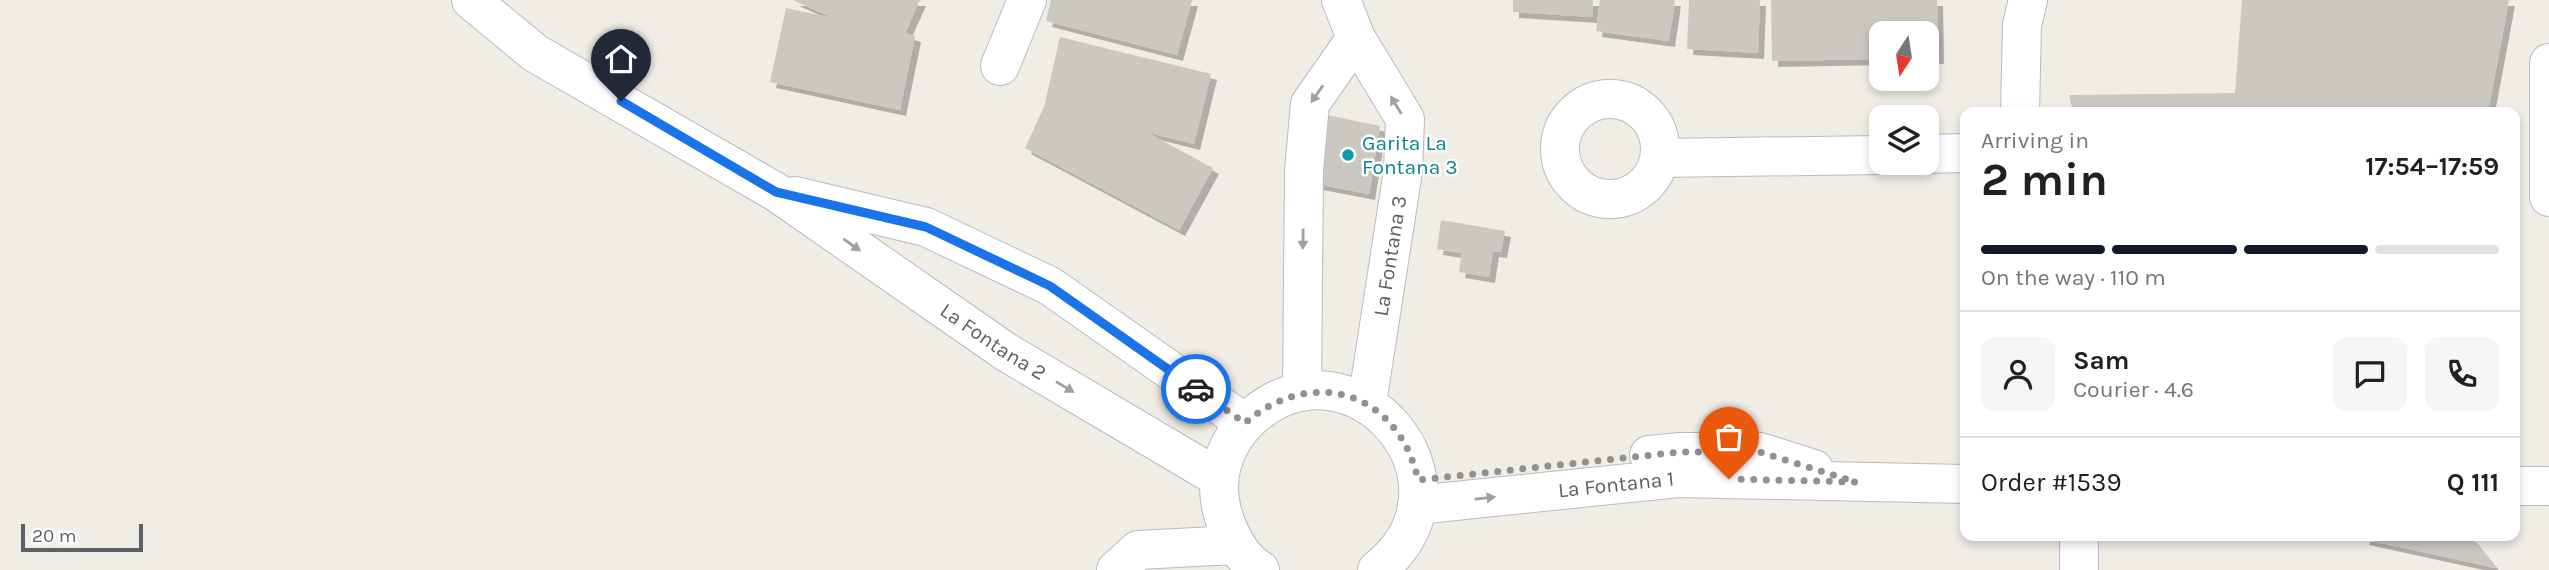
<!DOCTYPE html>
<meta charset="utf-8">
<style>
:root{--surface:#fff;--page:#f6f6f6;--text:#202124;--muted:#757577;--line:#e0e0e0;--accent:#111827}
body{margin:0;font-family:Karla,sans-serif;background:var(--page);color:var(--text);height:100vh;display:flex;flex-direction:column;font-size:26px;white-space:nowrap}
*{box-sizing:border-box;margin:0}
p{font-size:23px;color:var(--muted)}
.icon{flex:none;width:38px;height:38px;fill:none;stroke:currentColor;stroke-width:2;stroke-linecap:round;stroke-linejoin:round}
.map{position:relative;flex:1;overflow:hidden}
.details{position:absolute;left:1960px;top:107px;width:560px;height:434px;display:flex;flex-direction:column;background:var(--surface);border-radius:14px;box-shadow:0 4px 10px #0003}
.details>*{flex:none}
.needle{width:46px;rotate:192deg}
.tools{position:absolute;left:1869px;top:21px;display:grid;gap:14px}
.tools a{display:grid;place-items:center;width:70px;height:70px;border-radius:14px;background:var(--surface);box-shadow:0 4px 10px #0003;font-size:35px}
.scale{position:absolute;left:21px;bottom:18px;width:122px;box-sizing:border-box;padding-left:7px;border:4px solid #5d6166;border-top:0;font-size:19px;line-height:24px;white-space:nowrap;color:#5d6166;-webkit-text-stroke:5px #fff;paint-order:stroke}
.pin{position:absolute;display:grid;place-items:center;width:60px;height:60px;color:#fff;margin:-72px -30px;border-radius:50% 50% 50% 0;rotate:-45deg;box-shadow:0 0 7px #0007}
.pin .icon{rotate:45deg}
.courier{position:absolute;display:grid;place-items:center;width:70px;height:70px;margin:-35px;border:5px solid #1a73e8;border-radius:50%;background:#fff;color:#222;box-shadow:0 2px 9px #0007}
.headline em{font-style:normal;font-weight:700}
.headline div{display:flex;flex-direction:column-reverse}
.headline{display:flex;align-items:center;justify-content:space-between;height:119px;padding:0 21px}
h1{font-size:46px;font-weight:700;line-height:52px}
.bar{display:grid;grid-template-columns:repeat(4,1fr);gap:10px 7px;align-content:center;height:84px;padding:0 21px}
.bar i{height:9px;border-radius:5px;background:var(--line)}
.bar .selected{background:var(--accent)}
.bar p{grid-column:span 4}
.line{display:flex;align-items:center;gap:18px;padding:0 21px;border-top:2px solid var(--line)}
.line div{flex:1}
.round{display:grid;place-items:center;flex:none;width:74px;height:74px;border-radius:14px;background:var(--page)}
.map>svg:first-child{display:block}
.building{fill:#cbc8c2;filter:url(#shadow)}
.lines{fill:none;stroke-linecap:round;stroke-linejoin:round}
.street-casing{stroke:#b8bbbf;stroke-width:40}
.street{stroke:#fff;stroke-width:38}
.oneway{fill:#9ea0a3}
.done{stroke:#909292;stroke-width:7;stroke-dasharray:0 12.6}
.route{stroke:#1a73e8;stroke-width:9}
.culture-dot{fill:#0f9aa8;stroke:#fff;stroke-width:2.5}
.labels{text-anchor:middle;stroke-width:5;stroke-linejoin:round;paint-order:stroke}
.culture-label{font-size:21px;fill:#0d838f;stroke:#fff;text-anchor:start}
.street-label{font-size:21px;fill:#5d6166;stroke:#fff}
</style>
<div class="map">
<svg width="2549" height="570" viewBox="0 0 2549 570">
<defs>
<filter id="shadow"><feDropShadow dx="6" dy="6" stdDeviation="0" flood-color="#0004"/></filter>
</defs>
<rect width="100%" height="100%" fill="#f0ede5"/>
<path class="building" d="M793,0H920L905,33L915,36L900,110L770,82L786,8L833,18Z
M1051,0H1192L1177,55L1046,21Z
M1513,0H1593L1592,17L1513,12Z
M1600,0H1675L1669,41L1596,31Z
M1689,0H1760L1758,53L1687,49Z
M1771,0H1937L1938,58H1927V33H1881V59L1772,61Z
M2242,0H2509L2488,112H2073L2069,95L2235,93Z
M1060,37L1211,74L1194,144L1146,132L1213,168L1179,230L1025,148L1044,107Z
M1327,115L1380,126L1369,194L1317,184Z
M1441,220L1505,231L1501,252L1493,251L1489,277L1459,272L1462,253L1437,249Z
M2364,536H2470L2496,568L2363,539Z"/>
<g class="lines">
<g class="street-casing">
<g id="street">
<path id="s1" d="M471,0L535,53L776,192L1006,352L1219,478"/>
<path d="M1341,0L1356,38L1405,119L1403,171L1367,403"/>
<path d="M2549,63V197"/>
<path d="M1000,66L1027,0"/>
<circle cx="1610" cy="149" r="50"/>
<path d="M2020,112L2022,25L2028,0"/>
<path d="M1927,154L1965,153"/>
<path d="M1660,158L1881,155"/>
<path d="M795,196L926,227L1050,286L1245,423"/>
<path d="M1302,392L1304,171L1310,104L1356,38"/>
<path d="M1649,455L1680,452H1760L1814,469"/>
<path d="M2515,486H2546"/>
<path id="s2" d="M1417,505L1678,478L1965,484"/>
<path d="M1116,570L1138,550L1235,545"/>
<path d="M1260,570C1235,555 1219,515 1219,487C1219,460 1233,433 1253,416C1353,329 1487,483 1377,570"/>
<path d="M2079,570V536"/>
</g>
</g>
<use href="#street" class="street"/>
</g>
<defs><path id="oneway-solid" d="M-6-.8H1V-3.2L6.5 0L1 3.2V.8H-6Z" transform="scale(1.75)"/></defs>
<g class="oneway">
<use href="#oneway-solid" transform="translate(1317 94) rotate(125)"/>
<use href="#oneway-solid" transform="translate(1396 105) rotate(-121)"/>
<use href="#oneway-solid" transform="translate(1303 239) rotate(91)"/>
<use href="#oneway-solid" transform="translate(852 245) rotate(35)"/>
<use href="#oneway-solid" transform="translate(1065 387) rotate(31)"/>
<use href="#oneway-solid" transform="translate(1485 498) rotate(-6)"/>
</g>
<g class="lines">
<path class="done" d="M1196,389L1245,423C1312,365 1399,392 1418,480L1680,452H1760L1856,482L1729,479"/>
<path class="route" d="M621,101L776,192L926,227L1050,286L1196,389"/>
</g>
<circle class="culture-dot" cx="1348" cy="155" r="7"/>
<g class="labels">
<g class="culture-label">
<text x="1362" y="150">Garita La<tspan x="1362" dy="24">Fontana 3</tspan></text>
</g>
<g class="street-label">
<text transform="translate(1390 256) rotate(-81)" y="7">La Fontana 3</text>
<text dy="7" stroke="none"><textPath href="#s1" startOffset="625">La Fontana 2</textPath></text>
<text dy="7" stroke="none"><textPath href="#s2" startOffset="200">La Fontana 1</textPath></text>
</g>
</g>
</svg>
<div class="tools">
<a><svg class="needle" viewBox="-14 -14 28 28"><path d="M0-13l5 13h-10z" fill="#e53935"/><path d="M0 13l5-13h-10z" fill="#757577"/></svg></a>
<a><svg class="icon" aria-label="layers" viewBox="0 0 24 24"><path d="M12 4l9 5-9 5-9-5zM3 14l9 5 9-5"/></svg></a>
</div>
<div class="scale">20 m</div>
<div class="pin" style="left:1729px;top:479px;background:#ea580c"><svg class="icon" aria-label="bag" viewBox="0 0 24 24"><path d="M5 8h14l-1 12H6zM9 8a3 3 0 0 1 6 0"/></svg></div>
<div class="pin" style="left:621px;top:101px;background:#1f2937"><svg class="icon" aria-label="home" viewBox="0 0 24 24"><path d="M3 11l9-7 9 7M6 9v11h12V9"/></svg></div>
<div class="courier" style="left:1196px;top:389px"><svg class="icon" aria-label="car" viewBox="0 0 24 24"><path d="M5 17H2v-5l4-1 3-4h7l3 4 3 1v5h-3M9 17h6M6 11h13"/><circle cx="7" cy="17" r="2"/><circle cx="17" cy="17" r="2"/></svg></div>
<section class="details">
<div class="headline"><div><h1>2 min</h1><p>Arriving in</p></div><em>17:54–17:59</em></div>
<div class="bar"><i class="selected"></i><i class="selected"></i><i class="selected"></i><i></i><p>On the way · 110 m</p></div>
<div class="line" style="height:126px"><a class="round"><svg class="icon" aria-label="person" viewBox="0 0 24 24"><circle cx="12" cy="8" r="4"/><path d="M4 21q1-7 8-7t8 7"/></svg></a><div><b>Sam</b><p>Courier · 4.6</p></div><a class="round"><svg class="icon" aria-label="chat" viewBox="0 0 24 24"><path d="M4 5h16v11H9l-5 4z"/></svg></a><a class="round"><svg class="icon" aria-label="phone" viewBox="0 0 24 24"><path d="M5 4h4l2 5-3 2q2 4 5 5l2-3 5 2v4C11 20 4 13 5 4z"/></svg></a></div>
<div class="line" style="height:91px"><div>Order #1539</div><b>Q 111</b></div>
</section>
</div>
